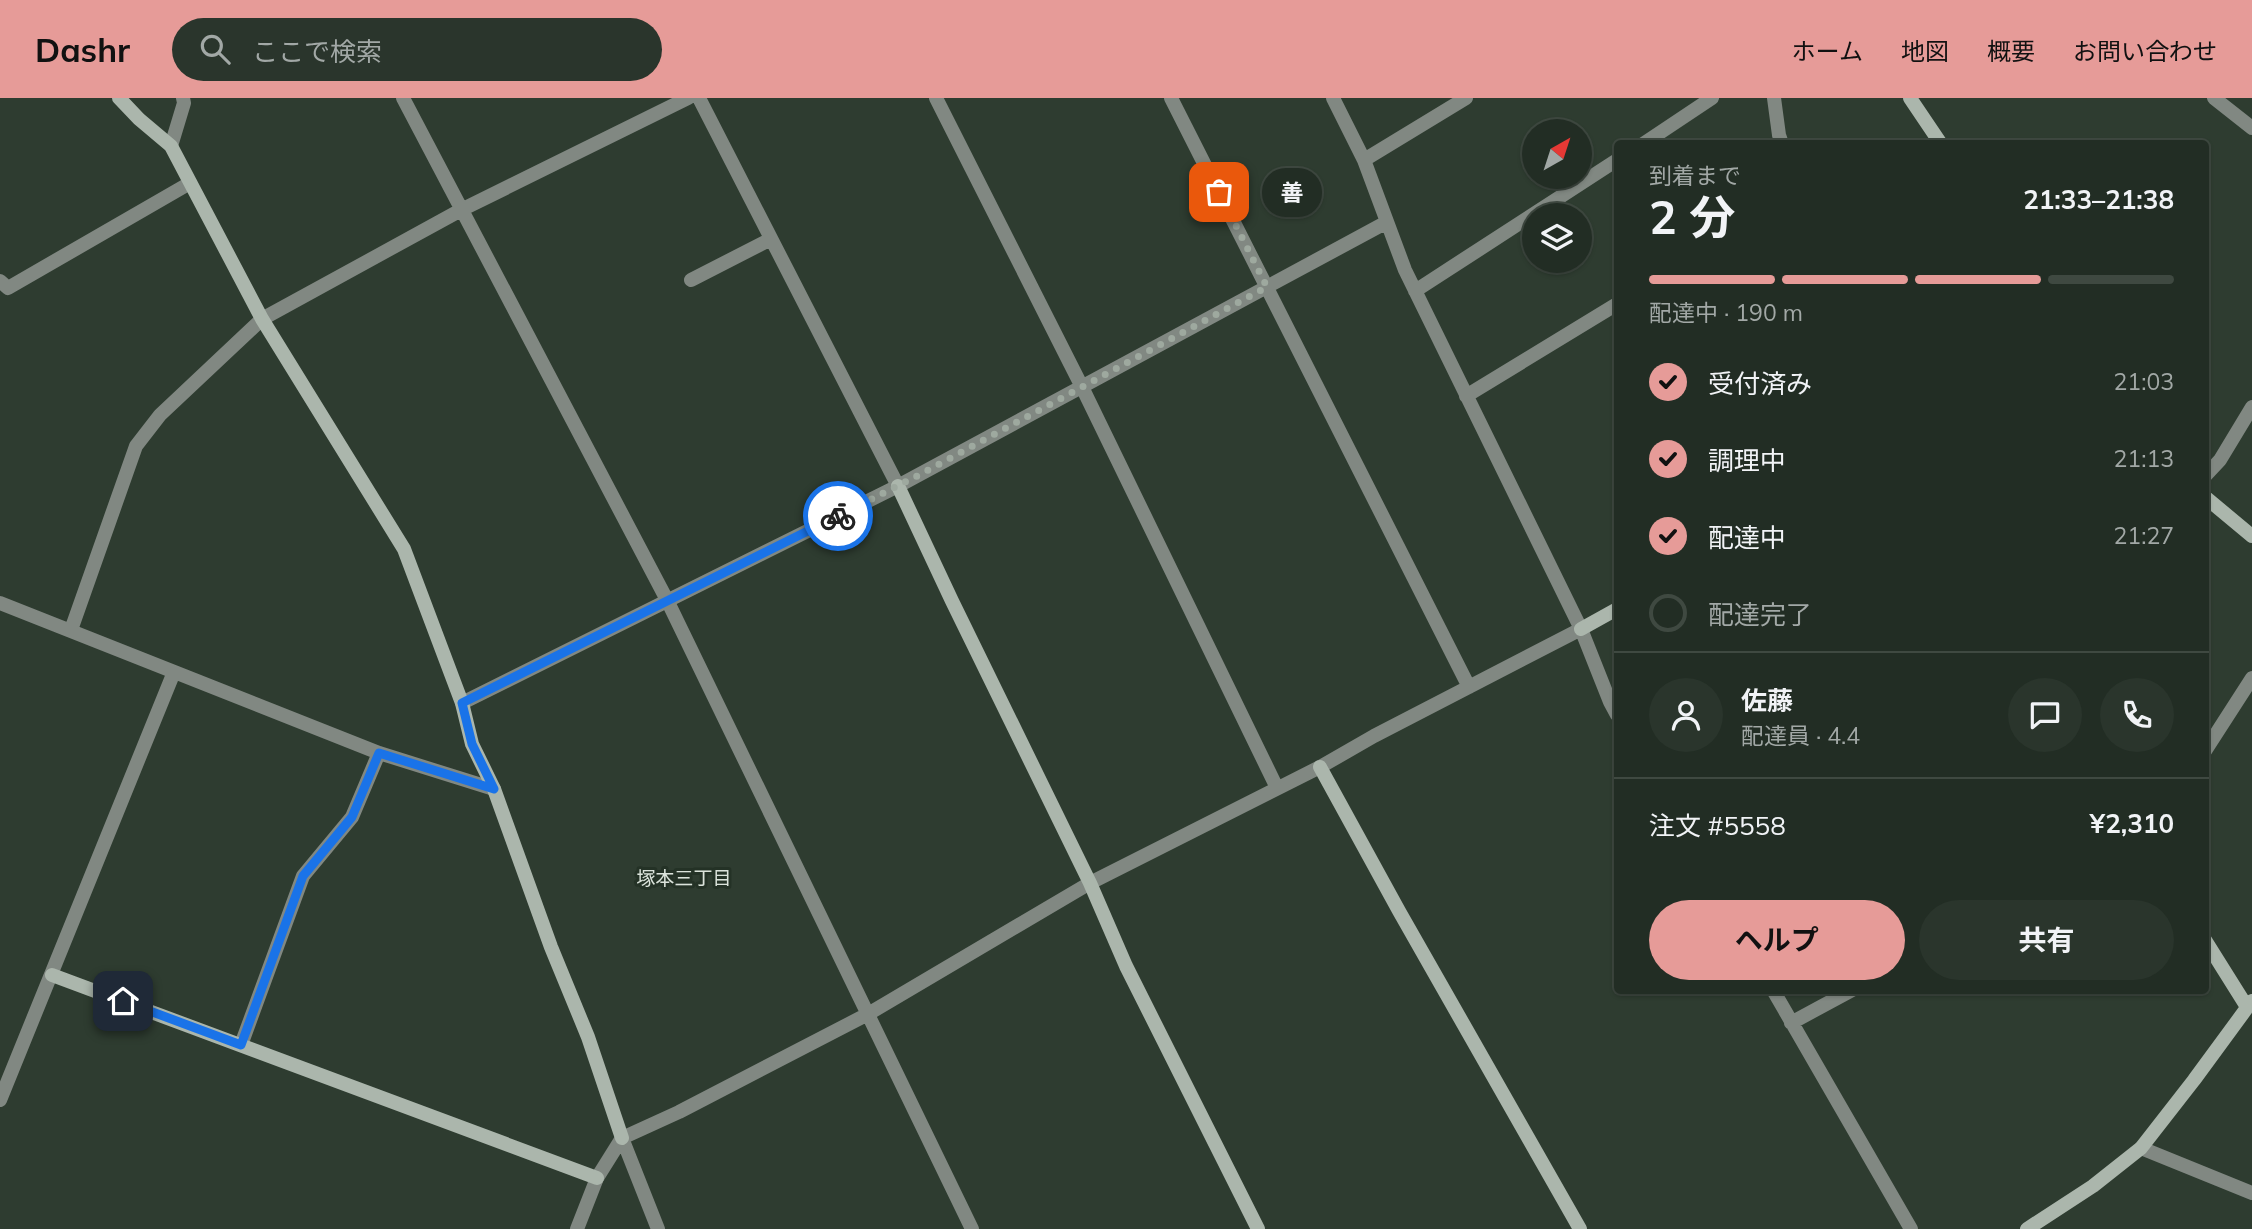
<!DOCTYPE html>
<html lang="ja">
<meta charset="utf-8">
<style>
:root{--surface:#222d24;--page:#2a352c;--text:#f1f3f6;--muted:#a2a8a6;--line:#3f4941;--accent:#e69b98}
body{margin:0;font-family:Mulish,"Noto Sans JP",sans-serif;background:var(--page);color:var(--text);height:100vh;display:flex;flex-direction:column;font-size:26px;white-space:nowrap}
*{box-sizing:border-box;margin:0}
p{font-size:23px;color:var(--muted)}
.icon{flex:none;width:38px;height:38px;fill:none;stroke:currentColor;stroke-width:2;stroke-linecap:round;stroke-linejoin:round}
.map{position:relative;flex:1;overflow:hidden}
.panel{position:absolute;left:1614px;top:42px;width:595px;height:854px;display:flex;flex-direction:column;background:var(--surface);border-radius:7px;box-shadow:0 2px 5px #0004,0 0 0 2px var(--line)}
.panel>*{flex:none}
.needle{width:46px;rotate:39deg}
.fabs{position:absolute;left:1522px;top:21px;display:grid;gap:14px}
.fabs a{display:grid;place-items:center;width:70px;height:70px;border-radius:50%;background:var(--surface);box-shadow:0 2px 5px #0004,0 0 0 2px var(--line);font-size:35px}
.pin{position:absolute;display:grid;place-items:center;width:60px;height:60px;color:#fff;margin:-30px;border-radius:14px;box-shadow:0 4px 10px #0006}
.courier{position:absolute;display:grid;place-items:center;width:70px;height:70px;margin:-35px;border:5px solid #1a73e8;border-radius:50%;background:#fff;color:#222;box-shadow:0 2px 9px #0007}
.bubble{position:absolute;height:49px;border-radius:24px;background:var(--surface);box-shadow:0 2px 5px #0004,0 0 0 2px var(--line);font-size:23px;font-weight:700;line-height:49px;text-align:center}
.overview em{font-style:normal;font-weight:700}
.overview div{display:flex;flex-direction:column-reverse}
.overview{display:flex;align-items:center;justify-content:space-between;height:119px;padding:0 35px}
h1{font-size:46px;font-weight:700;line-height:52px}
.bar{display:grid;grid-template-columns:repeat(4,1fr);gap:10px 7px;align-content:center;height:84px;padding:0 35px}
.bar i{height:9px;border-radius:5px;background:var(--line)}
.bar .on{background:var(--accent)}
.bar p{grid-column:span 4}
.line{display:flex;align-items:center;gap:18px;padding:0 35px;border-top:2px solid var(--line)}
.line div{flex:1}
.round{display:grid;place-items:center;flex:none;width:74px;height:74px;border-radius:37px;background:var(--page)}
ol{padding:0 35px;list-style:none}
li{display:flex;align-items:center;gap:21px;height:77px}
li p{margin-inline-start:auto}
li .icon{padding:7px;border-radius:50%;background:var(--accent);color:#111;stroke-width:4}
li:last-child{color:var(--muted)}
li i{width:38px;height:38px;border:4px solid var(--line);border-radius:50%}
.button{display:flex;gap:14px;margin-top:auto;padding:14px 35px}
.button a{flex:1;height:80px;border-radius:42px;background:var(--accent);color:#111;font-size:28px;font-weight:700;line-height:80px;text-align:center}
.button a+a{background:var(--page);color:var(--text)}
header{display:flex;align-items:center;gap:42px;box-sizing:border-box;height:98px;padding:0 35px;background:var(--accent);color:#111}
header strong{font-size:33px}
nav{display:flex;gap:38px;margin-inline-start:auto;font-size:24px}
.search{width:490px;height:63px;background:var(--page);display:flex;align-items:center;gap:18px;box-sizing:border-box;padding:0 24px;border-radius:38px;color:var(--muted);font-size:26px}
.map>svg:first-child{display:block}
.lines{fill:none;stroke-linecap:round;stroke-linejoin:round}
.street{stroke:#818882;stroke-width:14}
.secondary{stroke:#abb6ac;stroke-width:14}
.done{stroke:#9ea99f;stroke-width:7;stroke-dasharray:0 12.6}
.route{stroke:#1a73e8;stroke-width:9}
.labels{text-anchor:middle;stroke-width:6;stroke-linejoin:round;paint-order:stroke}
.neighbourhood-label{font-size:19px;fill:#dbe3db;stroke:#243226}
</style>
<header>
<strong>Dashr</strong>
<div class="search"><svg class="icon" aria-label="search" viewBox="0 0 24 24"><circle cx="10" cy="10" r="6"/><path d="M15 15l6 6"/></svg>ここで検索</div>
<nav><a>ホーム</a><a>地図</a><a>概要</a><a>お問い合わせ</a></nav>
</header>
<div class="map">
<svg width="2252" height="1131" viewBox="0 0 2252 1131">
<rect width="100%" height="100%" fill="#2e3c30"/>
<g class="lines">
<path class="street" d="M403,0L667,502L972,1131
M699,0L898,388
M936,0L1082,289L1277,690
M1171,0L1469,589
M1333,0L1364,62L1405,172L1581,531L1610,604L1617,617
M1774,0L1779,37L1782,46
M2214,0L2252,30
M1643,46L1712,0
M171,48L184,5L183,0
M1364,62L1466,0
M691,182L771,141
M0,183L8,190L190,85
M1415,193L1617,62
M1466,298L1617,206
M2205,378L2220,362L2252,309
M0,505L379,655L494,691
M71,532L136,348L160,317L262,221L461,112L688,0
M462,605L898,388L1387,124
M2205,653L2252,580
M1773,892L1911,1131
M1791,925L1852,892
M241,947L303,778L352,719L379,655
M0,1002L174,574
M622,1040L658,1131
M2141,1050L2252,1095
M577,1131L597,1080L622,1040L679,1014L868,916L1090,785L1320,669L1374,638L1581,531"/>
<path class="secondary" d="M119,0L139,21L171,48L262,221L404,451L462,605L472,646L494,691L551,849L588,939L622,1040
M1910,0L1941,46
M898,388L952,503L1090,785L1126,868L1258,1131
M2205,399L2252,438
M1581,531L1617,511
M1320,669L1399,813L1580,1131
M2205,842L2247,909
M52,877L597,1080
M2027,1131L2093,1088L2141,1050L2194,982L2252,903"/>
</g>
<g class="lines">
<path class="done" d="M838,418L921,376L1267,189L1219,94"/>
<path class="route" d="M123,903L241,947L303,778L352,719L379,655L494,691L472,646L462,605L838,418"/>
</g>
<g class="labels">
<g class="neighbourhood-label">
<text x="684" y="787">塚本三丁目</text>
</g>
</g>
</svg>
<div class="fabs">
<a><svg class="needle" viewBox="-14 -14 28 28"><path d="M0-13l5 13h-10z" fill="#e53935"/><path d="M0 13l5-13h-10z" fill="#a2a8a6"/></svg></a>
<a><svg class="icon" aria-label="layers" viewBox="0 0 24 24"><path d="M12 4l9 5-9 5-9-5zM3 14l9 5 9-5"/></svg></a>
</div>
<div class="pin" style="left:1219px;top:94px;background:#ea580c"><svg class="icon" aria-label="bag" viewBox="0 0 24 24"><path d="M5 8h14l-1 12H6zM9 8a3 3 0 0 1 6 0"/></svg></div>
<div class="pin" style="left:123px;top:903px;background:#1f2937"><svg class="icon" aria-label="home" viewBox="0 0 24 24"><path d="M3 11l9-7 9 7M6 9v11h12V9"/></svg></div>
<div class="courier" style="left:838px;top:418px"><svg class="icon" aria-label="bike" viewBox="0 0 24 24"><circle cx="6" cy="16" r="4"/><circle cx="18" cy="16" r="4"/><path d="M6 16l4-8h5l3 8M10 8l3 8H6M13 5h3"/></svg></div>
<div class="bubble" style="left:1262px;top:70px;width:60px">善</div>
<section class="panel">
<div class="overview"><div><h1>2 分</h1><p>到着まで</p></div><em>21:33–21:38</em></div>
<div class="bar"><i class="on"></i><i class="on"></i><i class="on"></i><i></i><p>配達中 · 190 m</p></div>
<ol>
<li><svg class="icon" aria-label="check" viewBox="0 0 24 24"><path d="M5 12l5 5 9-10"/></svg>受付済み<p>21:03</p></li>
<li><svg class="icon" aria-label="check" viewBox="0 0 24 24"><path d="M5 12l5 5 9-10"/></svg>調理中<p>21:13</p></li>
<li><svg class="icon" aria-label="check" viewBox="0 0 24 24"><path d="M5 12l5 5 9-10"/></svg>配達中<p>21:27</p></li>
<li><i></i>配達完了</li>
</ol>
<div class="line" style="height:126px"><a class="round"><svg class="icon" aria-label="person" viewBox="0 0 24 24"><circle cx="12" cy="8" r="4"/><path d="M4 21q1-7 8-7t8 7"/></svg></a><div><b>佐藤</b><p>配達員 · 4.4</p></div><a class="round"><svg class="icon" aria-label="chat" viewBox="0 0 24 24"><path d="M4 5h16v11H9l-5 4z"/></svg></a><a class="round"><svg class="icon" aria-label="phone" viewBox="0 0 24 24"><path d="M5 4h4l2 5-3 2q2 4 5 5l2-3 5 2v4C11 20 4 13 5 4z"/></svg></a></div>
<div class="line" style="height:91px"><div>注文 #5558</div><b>¥2,310</b></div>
<div class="button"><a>ヘルプ</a><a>共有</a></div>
</section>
</div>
